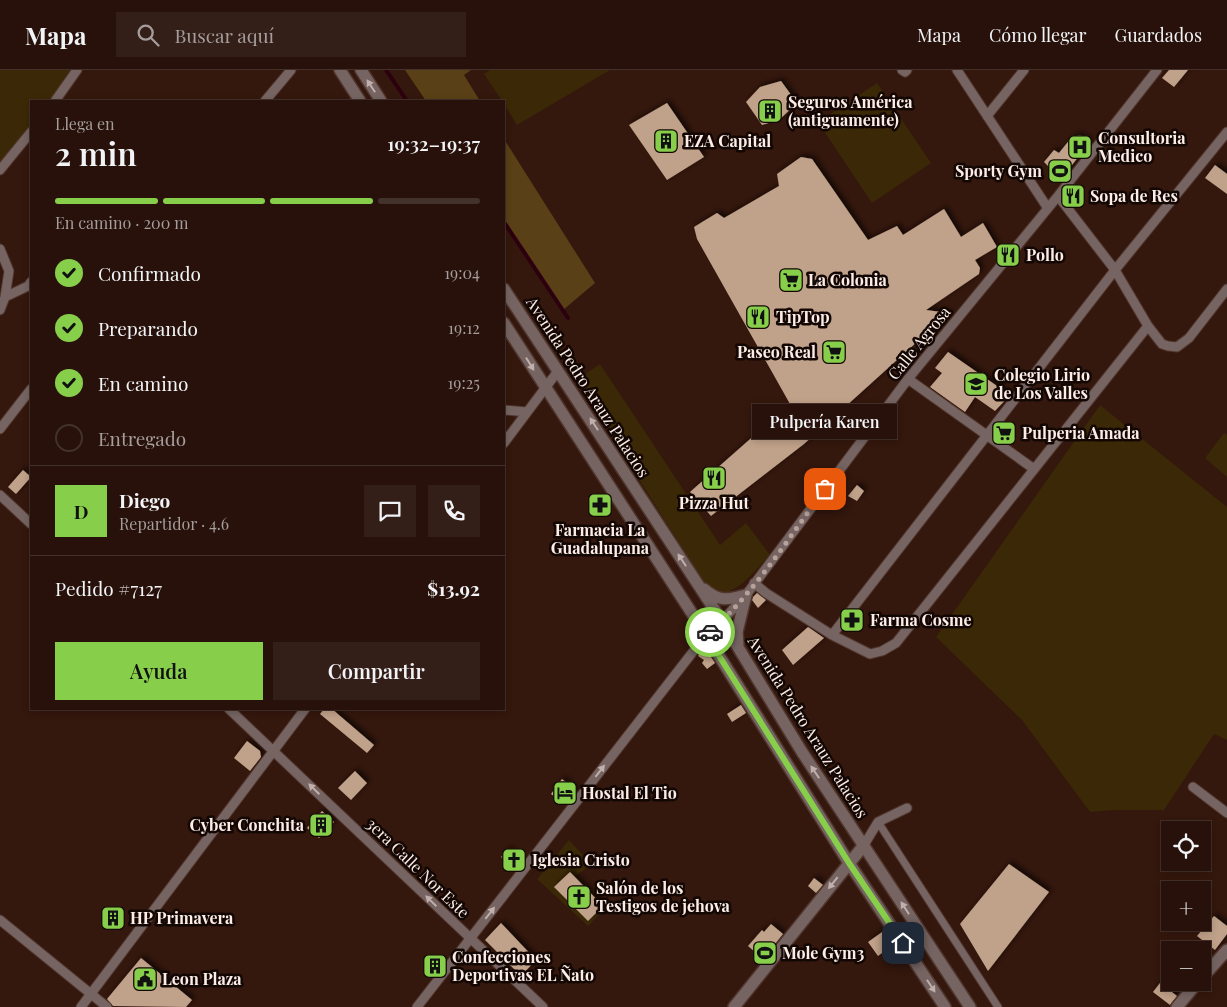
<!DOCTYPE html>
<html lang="es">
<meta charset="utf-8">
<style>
:root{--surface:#27110a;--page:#331f18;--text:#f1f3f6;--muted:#a49d9c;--line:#43312b;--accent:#87cf4a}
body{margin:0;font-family:"Playfair Display",serif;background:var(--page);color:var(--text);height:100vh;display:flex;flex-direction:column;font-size:19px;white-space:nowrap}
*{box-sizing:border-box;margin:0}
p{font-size:16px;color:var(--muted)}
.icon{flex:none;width:28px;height:28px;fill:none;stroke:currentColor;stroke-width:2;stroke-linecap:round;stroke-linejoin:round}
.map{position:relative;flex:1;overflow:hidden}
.side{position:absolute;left:30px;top:30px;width:475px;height:610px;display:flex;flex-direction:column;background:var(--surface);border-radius:0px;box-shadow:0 2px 8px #0003,0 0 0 1px var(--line)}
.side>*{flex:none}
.tools{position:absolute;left:1161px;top:751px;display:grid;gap:10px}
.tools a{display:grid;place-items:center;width:50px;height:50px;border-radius:0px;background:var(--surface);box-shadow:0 2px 8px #0003,0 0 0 1px var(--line);font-size:25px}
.pin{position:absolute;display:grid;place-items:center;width:42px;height:42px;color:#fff;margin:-21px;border-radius:10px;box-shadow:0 2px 8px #0006}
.courier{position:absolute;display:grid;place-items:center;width:50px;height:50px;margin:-25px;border:4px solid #87cf4a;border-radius:50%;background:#fff;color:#222;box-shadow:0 1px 6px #0007}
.bubble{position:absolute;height:35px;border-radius:0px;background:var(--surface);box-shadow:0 2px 8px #0003,0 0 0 1px var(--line);font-size:16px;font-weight:600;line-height:35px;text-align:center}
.summary em{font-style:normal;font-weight:600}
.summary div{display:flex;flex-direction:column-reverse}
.summary{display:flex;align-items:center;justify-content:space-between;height:85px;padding:0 25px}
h1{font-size:32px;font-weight:600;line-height:38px}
.bar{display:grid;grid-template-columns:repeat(4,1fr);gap:8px 5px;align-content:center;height:60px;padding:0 25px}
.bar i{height:6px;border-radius:4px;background:var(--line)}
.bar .current{background:var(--accent)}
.bar p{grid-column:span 4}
.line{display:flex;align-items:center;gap:12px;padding:0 25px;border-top:1px solid var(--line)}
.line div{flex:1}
.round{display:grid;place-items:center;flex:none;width:52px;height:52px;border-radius:0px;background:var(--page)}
ol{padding:0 25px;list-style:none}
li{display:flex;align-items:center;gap:15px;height:55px}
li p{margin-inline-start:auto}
li .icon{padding:5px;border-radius:50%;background:var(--accent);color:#111;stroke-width:4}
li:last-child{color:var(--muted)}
li i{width:28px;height:28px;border:2px solid var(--line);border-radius:50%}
.button{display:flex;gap:10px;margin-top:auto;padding:10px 25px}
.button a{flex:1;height:58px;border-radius:0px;background:var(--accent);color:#111;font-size:20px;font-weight:600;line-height:58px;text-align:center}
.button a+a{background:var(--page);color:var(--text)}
header{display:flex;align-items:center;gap:30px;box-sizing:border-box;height:70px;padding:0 25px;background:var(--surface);border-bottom:1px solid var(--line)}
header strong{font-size:24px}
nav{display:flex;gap:28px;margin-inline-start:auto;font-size:18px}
.search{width:350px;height:45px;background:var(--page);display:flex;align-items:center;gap:12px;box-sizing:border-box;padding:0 18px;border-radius:0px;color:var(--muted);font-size:19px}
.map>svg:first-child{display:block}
.green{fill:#3b2806}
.forest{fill:#594016}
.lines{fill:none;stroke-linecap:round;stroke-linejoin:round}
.stream{stroke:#2c000e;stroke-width:4}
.building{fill:#c0a189;filter:url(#shadow)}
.pedestrian-casing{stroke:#50352c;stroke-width:9}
.minor-casing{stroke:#50352c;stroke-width:11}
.tertiary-casing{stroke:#50352c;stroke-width:14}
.pedestrian{stroke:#756462;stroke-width:7}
.minor{stroke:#756462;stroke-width:9}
.tertiary{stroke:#756462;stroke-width:11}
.oneway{fill:#c0afab}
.done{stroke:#b7a29b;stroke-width:5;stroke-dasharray:0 9}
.route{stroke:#87cf4a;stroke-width:6}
.labels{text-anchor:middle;stroke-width:5;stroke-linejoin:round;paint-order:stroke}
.poi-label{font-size:16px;font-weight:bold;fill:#fdede7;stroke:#130704;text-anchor:start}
.street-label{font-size:16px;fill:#fdede7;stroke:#130704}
</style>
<header>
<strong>Mapa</strong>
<div class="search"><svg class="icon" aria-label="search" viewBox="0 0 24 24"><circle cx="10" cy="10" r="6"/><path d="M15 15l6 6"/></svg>Buscar aquí</div>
<nav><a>Mapa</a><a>Cómo llegar</a><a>Guardados</a></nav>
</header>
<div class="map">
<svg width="1227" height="937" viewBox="0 0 1227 937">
<defs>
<filter id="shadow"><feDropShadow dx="3" dy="-3" stdDeviation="2.5" flood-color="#0009"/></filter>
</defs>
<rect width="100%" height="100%" fill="#34170d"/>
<path class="green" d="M0,0H77L55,31H31V62L0,100Z
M490,0H610L517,55L504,34V31H502L484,4Z
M877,13L931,93L872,133L818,52Z
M600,294L720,475L746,453L770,485C758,497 735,528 717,522C712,521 708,516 704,512L576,310Z
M1100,335L1227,437V670L1214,664L1164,740H1115L1090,742L1022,650L936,567Z
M1224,363L1227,365V407L1205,388Z
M569,770L591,794L576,806L606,838L588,856L537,809Z"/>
<path class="forest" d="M405,0H471L464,5L480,31H426Z
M504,69L595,213L563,240L504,150Z"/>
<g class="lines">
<path class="stream" d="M386,0L407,31
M504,152L568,248"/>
</g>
<path class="building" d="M1169,0H1188L1174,17L1162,8Z
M781,11L797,33L779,50L762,55L746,32L760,17Z
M667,33L704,87L667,110L629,55Z
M1080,65L1090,72L1061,109L1044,92L1054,80L1059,83L1071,68Z
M801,87L812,89L868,170L897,156L903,165L944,139L961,167L983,153L997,177L975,190L980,198L979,204L926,240L949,243L804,374L711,446L690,422L790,334L697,169L694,157L717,143L724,148L779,116L777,104Z
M1215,95L1227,104V124L1205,108Z
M948,282L1010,325L995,341L975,327L965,342L930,317L942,303L935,298Z
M23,400L31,407L16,424L8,417Z
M857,415L864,421L857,431L848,426Z
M757,523L766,530L758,538L752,530L753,527Z
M808,557L824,568L793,595L782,580Z
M699,584H709L715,593L707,599L702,593L704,590L698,586Z
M741,635L746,643L732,652L727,644Z
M324,639H332L374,675L367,683L320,644Z
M247,671L260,681L261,687L250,701L234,688Z
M355,701L367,713L351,730L338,718Z
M562,709L577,721L566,735L551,724Z
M322,741L334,752L319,768L307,758Z
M508,779L523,790L516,799L501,787Z
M1009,794L1049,822L988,901L960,854Z
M570,802L603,836L588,851L554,817Z
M814,808L823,815L816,823L808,816Z
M1214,846L1227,856V864L1215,880L1197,866Z
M501,853L536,890L521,906L485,870Z
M771,854L783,864L763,889L748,876L762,860L764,862Z
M885,860L894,874L878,886L868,872Z
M141,888L192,930L186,937L113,936L107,929Z
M1160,913L1177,926L1170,935L1153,922Z"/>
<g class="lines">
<g class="pedestrian-casing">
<path id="pedestrian" d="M878,752L998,937"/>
</g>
<g class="minor-casing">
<path id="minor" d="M902,0L905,2L907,0
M957,0L1047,137
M55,31L77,0
M265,31L291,0
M987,46L1024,0
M0,100L31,62
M1058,126L1115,200L1148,256L1162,274L1168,276L1177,277L1189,268L1227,219
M0,179L9,201L5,227L0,240
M5,227L28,216L31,212
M908,309L1034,399
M504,340L527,342
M0,359L31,319
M504,373L558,301
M0,425L31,454
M754,513L766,523L832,565L1115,200L1227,62
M832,565L870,584L882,581L896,573L1148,256
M229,639L543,937
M1193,717L1227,743
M864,775L878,752L907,738
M0,850L107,937
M81,937L305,639
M417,937L706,565L722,551L746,525L908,309L1058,126L1157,0"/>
</g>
<g class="tertiary-casing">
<path id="tertiary" d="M340,0L360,31
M361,0L381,31
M504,219L722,551L802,682L970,937
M504,253L706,565L849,793L945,937
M704,519C719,532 727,530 746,525
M738,575L737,562L746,525
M1202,908L1227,880
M734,937L864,775
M1177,937L1198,912"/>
</g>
<use href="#pedestrian" class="pedestrian"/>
<use href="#minor" class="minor"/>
<use href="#tertiary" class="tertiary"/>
</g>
<defs><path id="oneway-solid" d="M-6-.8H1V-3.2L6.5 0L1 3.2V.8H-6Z" transform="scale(1.25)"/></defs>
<g class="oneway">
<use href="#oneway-solid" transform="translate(371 16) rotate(-123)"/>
<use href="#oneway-solid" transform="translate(530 294) rotate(58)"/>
<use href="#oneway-solid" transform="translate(594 354) rotate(-123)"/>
<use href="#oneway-solid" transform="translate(682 490) rotate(-123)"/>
<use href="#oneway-solid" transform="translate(600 701) rotate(-52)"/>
<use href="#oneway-solid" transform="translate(815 702) rotate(-124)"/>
<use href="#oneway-solid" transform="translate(314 719) rotate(-136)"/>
<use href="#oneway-solid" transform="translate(833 813) rotate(129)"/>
<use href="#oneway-solid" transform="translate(431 831) rotate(-136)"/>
<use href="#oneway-solid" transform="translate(905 838) rotate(-123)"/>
<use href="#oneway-solid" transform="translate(490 843) rotate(-52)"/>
<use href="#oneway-solid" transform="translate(931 916) rotate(57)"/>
</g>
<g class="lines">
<path class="done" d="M710,562C754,523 790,466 825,419"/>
<path class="route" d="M710,562L706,565L849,793L903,873"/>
</g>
<defs>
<g id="building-square" transform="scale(1.25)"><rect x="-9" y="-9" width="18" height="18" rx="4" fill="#87cf4a" stroke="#130704"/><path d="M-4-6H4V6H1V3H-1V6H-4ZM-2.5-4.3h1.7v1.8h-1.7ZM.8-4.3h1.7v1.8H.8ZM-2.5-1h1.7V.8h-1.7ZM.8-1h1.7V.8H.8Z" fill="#111"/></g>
<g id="hospital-square" transform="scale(1.25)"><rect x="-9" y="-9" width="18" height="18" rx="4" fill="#87cf4a" stroke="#130704"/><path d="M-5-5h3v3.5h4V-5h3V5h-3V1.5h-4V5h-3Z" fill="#111"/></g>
<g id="stadium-square" transform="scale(1.25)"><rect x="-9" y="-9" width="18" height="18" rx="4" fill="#87cf4a" stroke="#130704"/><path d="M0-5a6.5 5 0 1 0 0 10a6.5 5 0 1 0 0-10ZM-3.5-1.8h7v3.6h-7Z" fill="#111"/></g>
<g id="restaurant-square" transform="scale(1.25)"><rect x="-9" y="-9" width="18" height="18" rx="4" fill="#87cf4a" stroke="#130704"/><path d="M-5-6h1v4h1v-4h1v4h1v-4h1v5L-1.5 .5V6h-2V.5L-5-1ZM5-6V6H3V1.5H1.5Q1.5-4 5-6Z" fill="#111"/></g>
<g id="supermarket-square" transform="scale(1.25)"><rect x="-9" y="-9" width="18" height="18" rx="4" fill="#87cf4a" stroke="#130704"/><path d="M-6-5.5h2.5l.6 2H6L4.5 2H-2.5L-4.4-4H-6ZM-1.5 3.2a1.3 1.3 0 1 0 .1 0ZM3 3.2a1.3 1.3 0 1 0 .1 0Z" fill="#111"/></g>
<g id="school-square" transform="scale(1.25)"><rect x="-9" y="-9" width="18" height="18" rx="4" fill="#87cf4a" stroke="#130704"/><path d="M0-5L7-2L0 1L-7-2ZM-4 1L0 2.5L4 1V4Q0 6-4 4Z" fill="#111"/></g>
<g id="pharmacy-square" transform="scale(1.25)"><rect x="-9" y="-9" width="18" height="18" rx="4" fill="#87cf4a" stroke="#130704"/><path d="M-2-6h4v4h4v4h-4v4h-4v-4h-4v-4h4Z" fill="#111"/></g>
<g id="hotel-square" transform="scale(1.25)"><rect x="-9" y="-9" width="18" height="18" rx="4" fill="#87cf4a" stroke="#130704"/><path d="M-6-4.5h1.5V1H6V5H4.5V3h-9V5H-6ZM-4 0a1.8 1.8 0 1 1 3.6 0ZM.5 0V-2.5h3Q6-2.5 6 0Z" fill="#111"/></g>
<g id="church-square" transform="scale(1.25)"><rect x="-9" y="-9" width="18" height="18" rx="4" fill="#87cf4a" stroke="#130704"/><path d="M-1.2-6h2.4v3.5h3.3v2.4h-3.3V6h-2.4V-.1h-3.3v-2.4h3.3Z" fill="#111"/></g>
<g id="civic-square" transform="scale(1.25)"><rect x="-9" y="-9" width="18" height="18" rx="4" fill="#87cf4a" stroke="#130704"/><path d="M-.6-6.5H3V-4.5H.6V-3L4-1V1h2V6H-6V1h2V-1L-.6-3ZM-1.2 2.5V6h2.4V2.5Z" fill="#111"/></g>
</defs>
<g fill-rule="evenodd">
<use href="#building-square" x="770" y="41"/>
<use href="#building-square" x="666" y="71"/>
<use href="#hospital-square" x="1080" y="77"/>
<use href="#stadium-square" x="1060" y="101"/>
<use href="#restaurant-square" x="1073" y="126"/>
<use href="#restaurant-square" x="1008" y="185"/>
<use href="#supermarket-square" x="791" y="210"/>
<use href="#restaurant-square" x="758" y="247"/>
<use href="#supermarket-square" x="834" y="282"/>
<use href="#school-square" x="976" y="314"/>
<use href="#supermarket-square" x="1004" y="363"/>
<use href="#restaurant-square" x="714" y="408"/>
<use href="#pharmacy-square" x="600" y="435"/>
<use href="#pharmacy-square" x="852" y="550"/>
<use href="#hotel-square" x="565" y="723"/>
<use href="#building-square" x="321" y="755"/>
<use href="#church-square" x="514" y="790"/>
<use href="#church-square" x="579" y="827"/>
<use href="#building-square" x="113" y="848"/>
<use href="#stadium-square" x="765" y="883"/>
<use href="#building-square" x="435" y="896"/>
<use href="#civic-square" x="145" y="909"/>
</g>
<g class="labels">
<g class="poi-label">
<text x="788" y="38">Seguros América<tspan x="788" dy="18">(antiguamente)</tspan></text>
<text x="1098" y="74">Consultoria<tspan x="1098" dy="18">Medico</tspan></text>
<text x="684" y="77">EZA Capital</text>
<text x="1042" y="107" text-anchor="end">Sporty Gym</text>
<text x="1090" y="132">Sopa de Res</text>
<text x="1026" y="191">Pollo</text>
<text x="808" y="216">La Colonia</text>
<text x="776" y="253">TipTop</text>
<text x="816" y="288" text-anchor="end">Paseo Real</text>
<text x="994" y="311">Colegio Lirio<tspan x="994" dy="18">de Los Valles</tspan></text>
<text x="1022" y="369">Pulperia Amada</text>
<text x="714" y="439" text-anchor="middle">Pizza Hut</text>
<text x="600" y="466" text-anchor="middle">Farmacia La<tspan x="600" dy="18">Guadalupana</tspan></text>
<text x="870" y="556">Farma Cosme</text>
<text x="582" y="729">Hostal El Tio</text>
<text x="304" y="761" text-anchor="end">Cyber Conchita</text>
<text x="532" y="796">Iglesia Cristo</text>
<text x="596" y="824">Salón de los<tspan x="596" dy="18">Testigos de jehova</tspan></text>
<text x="130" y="854">HP Primavera</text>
<text x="782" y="889">Mole Gym3</text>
<text x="452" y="893">Confecciones<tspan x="452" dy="18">Deportivas EL Ñato</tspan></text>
<text x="162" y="915">Leon Plaza</text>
</g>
<g class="street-label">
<text transform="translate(919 273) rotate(-51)" y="6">Calle Agrosa</text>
<text transform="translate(588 317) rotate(57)" y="6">Avenida Pedro Arauz Palacios</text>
<text transform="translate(808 657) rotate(58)" y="6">Avenida Pedro Arauz Palacios</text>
<text transform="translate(418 798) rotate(44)" y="6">3era Calle Nor Este</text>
</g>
</g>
</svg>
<div class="tools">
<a><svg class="icon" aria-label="locate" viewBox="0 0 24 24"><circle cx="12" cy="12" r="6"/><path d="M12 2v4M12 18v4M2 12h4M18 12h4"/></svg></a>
<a>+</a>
<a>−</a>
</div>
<div class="pin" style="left:825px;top:419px;background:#ea580c"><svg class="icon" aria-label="bag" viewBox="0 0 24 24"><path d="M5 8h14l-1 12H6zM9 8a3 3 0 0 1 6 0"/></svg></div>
<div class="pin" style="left:903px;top:873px;background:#1f2937"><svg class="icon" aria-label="home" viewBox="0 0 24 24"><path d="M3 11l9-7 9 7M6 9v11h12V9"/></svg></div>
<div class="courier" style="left:710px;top:562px"><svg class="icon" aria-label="car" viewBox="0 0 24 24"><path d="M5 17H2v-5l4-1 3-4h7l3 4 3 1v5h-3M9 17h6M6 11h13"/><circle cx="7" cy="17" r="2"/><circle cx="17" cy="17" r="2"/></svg></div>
<div class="bubble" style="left:752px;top:334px;width:145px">Pulpería Karen</div>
<section class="side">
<div class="summary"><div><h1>2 min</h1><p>Llega en</p></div><em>19:32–19:37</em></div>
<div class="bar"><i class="current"></i><i class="current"></i><i class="current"></i><i></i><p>En camino · 200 m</p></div>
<ol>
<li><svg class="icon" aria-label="check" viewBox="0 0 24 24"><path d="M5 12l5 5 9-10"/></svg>Confirmado<p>19:04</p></li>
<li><svg class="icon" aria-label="check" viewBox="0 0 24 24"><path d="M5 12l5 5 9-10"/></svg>Preparando<p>19:12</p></li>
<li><svg class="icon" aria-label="check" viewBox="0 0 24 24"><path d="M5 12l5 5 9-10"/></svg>En camino<p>19:25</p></li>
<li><i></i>Entregado</li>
</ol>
<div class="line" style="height:90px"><b class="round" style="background:var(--accent);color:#111">D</b><div><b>Diego</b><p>Repartidor · 4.6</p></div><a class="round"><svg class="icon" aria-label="chat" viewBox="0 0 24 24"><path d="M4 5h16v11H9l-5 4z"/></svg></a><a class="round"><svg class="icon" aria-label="phone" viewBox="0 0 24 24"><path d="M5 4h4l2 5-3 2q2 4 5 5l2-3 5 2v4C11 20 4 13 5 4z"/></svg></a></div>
<div class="line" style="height:65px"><div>Pedido #7127</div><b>$13.92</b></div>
<div class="button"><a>Ayuda</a><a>Compartir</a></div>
</section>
</div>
